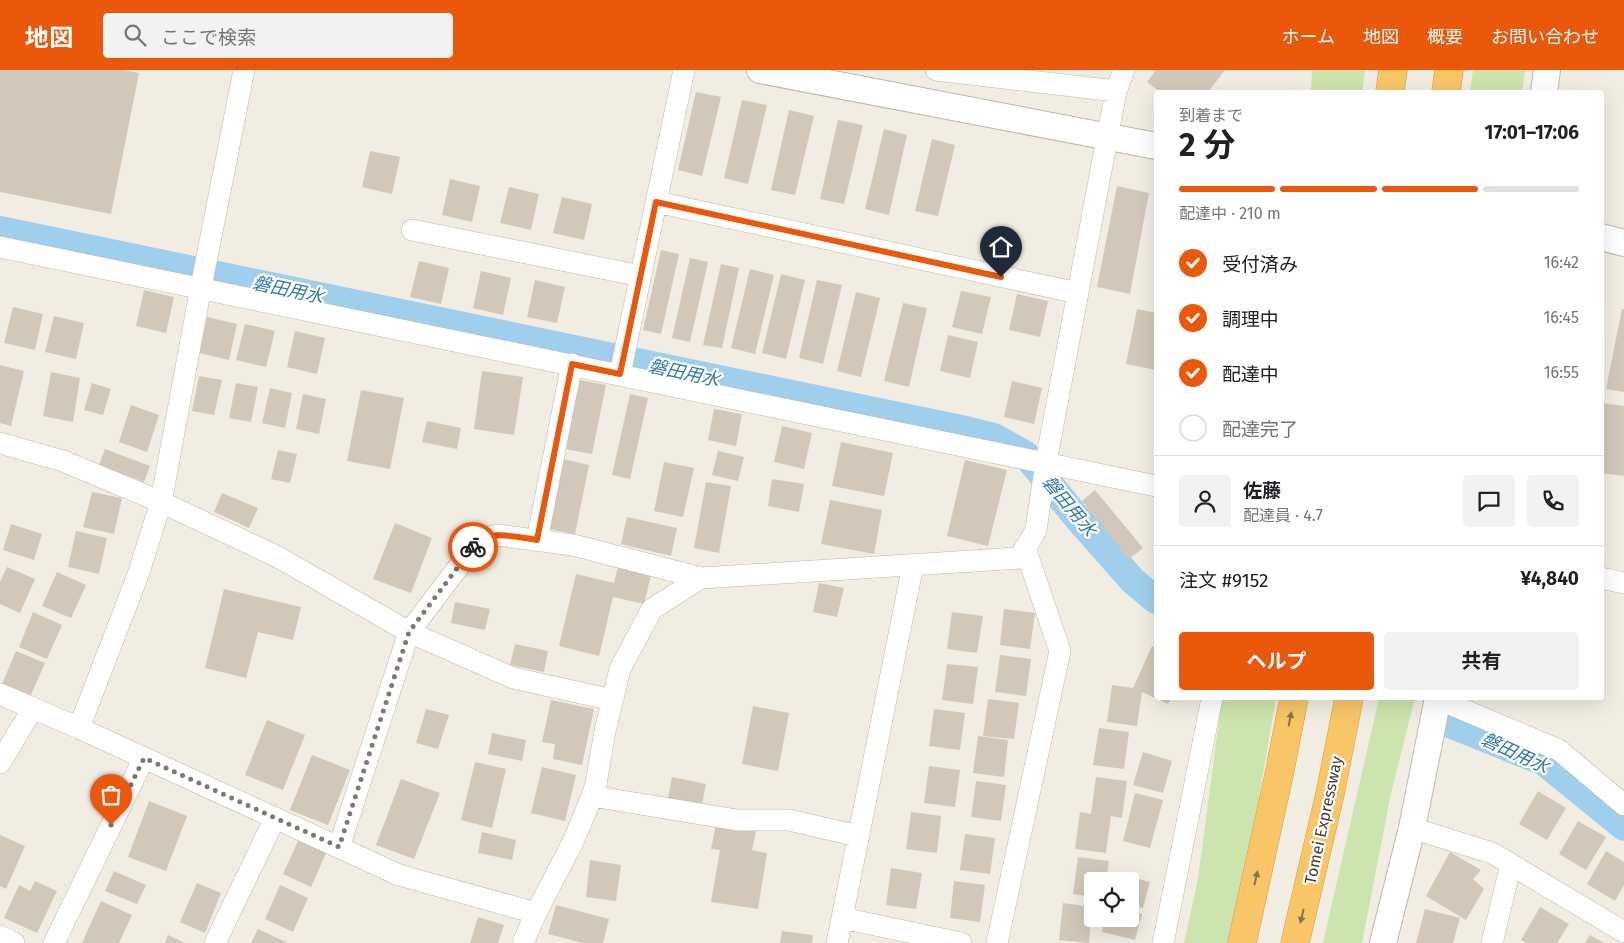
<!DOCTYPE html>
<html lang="ja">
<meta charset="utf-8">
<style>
:root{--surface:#fff;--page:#f2f2f2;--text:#202124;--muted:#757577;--line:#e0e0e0;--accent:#ea580c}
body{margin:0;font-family:"Fira Sans","Noto Sans JP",sans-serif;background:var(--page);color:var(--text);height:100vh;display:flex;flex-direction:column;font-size:19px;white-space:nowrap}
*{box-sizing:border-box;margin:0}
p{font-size:16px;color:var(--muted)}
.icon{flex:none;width:28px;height:28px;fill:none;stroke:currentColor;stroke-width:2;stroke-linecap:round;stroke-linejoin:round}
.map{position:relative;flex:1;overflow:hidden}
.drawer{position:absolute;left:1154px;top:20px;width:450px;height:610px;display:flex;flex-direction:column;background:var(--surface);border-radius:5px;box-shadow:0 5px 20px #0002}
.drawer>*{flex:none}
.tools{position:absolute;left:1084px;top:802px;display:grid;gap:10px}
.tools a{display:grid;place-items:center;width:55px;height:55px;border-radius:5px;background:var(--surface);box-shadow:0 5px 20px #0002;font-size:25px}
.pin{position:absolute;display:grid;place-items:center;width:42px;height:42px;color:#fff;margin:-51px -21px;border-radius:50% 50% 50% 0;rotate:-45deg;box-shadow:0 0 5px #0007}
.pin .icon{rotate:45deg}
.courier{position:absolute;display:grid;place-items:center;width:50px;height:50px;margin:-25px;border:4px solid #ea580c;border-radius:50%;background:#fff;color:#222;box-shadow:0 1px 6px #0007}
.head em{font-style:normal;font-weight:700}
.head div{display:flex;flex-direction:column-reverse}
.head{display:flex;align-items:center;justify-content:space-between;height:85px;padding:0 25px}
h1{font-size:32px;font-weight:700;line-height:38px}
.bar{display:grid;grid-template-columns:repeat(4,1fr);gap:8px 5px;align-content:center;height:60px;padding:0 25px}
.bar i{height:6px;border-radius:4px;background:var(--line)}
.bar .selected{background:var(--accent)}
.bar p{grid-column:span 4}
.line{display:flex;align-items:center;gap:12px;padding:0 25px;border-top:1px solid var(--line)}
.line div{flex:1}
.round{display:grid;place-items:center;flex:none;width:52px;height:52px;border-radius:5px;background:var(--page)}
ol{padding:0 25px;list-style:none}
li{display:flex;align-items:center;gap:15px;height:55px}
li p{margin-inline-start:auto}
li .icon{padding:5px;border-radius:50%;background:var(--accent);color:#fff;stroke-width:4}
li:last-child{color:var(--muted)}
li i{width:28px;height:28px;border:2px solid var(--line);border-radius:50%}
.action{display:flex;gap:10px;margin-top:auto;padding:10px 25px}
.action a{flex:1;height:58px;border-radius:5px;background:var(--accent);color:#fff;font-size:20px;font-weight:700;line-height:58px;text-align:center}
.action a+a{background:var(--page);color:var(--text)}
header{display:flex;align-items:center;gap:30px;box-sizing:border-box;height:70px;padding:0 25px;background:var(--accent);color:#fff}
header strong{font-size:24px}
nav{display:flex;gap:28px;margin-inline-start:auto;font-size:18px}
.search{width:350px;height:45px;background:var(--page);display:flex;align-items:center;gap:12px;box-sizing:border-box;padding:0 18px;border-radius:5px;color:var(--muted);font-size:19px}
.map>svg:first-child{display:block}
.green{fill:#cce4ad}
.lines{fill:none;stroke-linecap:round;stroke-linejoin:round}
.canal{stroke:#a0cfed;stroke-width:28}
.building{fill:#d2c8b9}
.minor-casing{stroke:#bfb7a9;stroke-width:22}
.tertiary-casing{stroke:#bfb7a9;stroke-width:28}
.motorway-casing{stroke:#d79a37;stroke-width:29}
.minor{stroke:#fff;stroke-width:21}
.tertiary{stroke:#fff;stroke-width:26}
.motorway{stroke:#f8c667;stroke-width:28}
.oneway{fill:#8b7348}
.done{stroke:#7f7a71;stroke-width:5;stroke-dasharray:0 9}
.route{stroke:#ea580c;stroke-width:6}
.labels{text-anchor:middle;stroke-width:4.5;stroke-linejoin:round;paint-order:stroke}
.street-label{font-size:16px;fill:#423c34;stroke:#fff}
.water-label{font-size:18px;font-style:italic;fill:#3279a9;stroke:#fff}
</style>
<header>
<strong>地図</strong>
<div class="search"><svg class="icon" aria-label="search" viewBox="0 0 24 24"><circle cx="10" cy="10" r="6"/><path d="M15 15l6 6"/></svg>ここで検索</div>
<nav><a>ホーム</a><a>地図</a><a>概要</a><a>お問い合わせ</a></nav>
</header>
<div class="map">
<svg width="1624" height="873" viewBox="0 0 1624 873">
<rect width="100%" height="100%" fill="#f1ede3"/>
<path class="green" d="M1312,0H1365L1362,22H1311Z
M1473,0H1525L1522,22H1470Z
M1222,628H1276L1239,844L1231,873H1184L1198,809Z
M1379,628H1415L1391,723L1362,873H1323Z"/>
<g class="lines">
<path class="canal" d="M0,160L966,360L994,367L1026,385L1074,444L1133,511L1156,530
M1450,654L1544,692L1624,757"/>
</g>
<path class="building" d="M0,0H124L139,3L111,144L0,122Z
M1156,0H1225L1208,22H1160L1147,12Z
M696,22L721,27L702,106L678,100Z
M742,30L767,35L748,114L724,108Z
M789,40L814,46L795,125L771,120Z
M838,50L863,55L844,134L820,129Z
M884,59L907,65L889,145L865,139Z
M932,69L955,75L938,146L915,141Z
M370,81L400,87L392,124L362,117Z
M450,109L480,116L472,152L442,145Z
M1117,116L1149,123L1130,224L1097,217Z
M509,117L539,124L531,160L500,153Z
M562,127L592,134L584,170L553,163Z
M661,180L679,184L661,264L643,260Z
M690,188L708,192L690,272L672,268Z
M419,191L449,198L441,234L410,227Z
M721,194L739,198L722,278L703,275Z
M750,199L774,205L755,284L731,278Z
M481,201L511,208L503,245L473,238Z
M781,204L805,210L786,289L762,283Z
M535,210L565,217L557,253L527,247Z
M817,210L842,215L823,294L799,288Z
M144,220L174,227L166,263L136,256Z
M961,221L991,227L982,264L952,257Z
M856,222L880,228L861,307L837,301Z
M1017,224L1048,231L1040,267L1009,260Z
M903,233L927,238L909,317L884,311Z
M13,237L43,244L35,280L4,273Z
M1137,239L1156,243V300L1126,294Z
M1622,239H1624V322L1606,319Z
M54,246L84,253L76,289L45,282Z
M207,247L237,254L229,290L199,283Z
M245,254L275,261L266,297L236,290Z
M295,261L325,268L317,304L287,297Z
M948,265L978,272L970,308L940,301Z
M0,295L24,301L11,356L0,353Z
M482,301L523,307L514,365L474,359Z
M51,302L80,308L73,352L43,346Z
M199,306L222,310L214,345L192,341Z
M580,310L606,315L592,384L565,379Z
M1012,311L1042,318L1034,354L1004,347Z
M92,313L111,319L103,345L84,340Z
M236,313L258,317L251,352L229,348Z
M270,318L292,323L285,358L262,353Z
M361,320L404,328L390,399L347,391Z
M303,324L326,329L319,364L296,359Z
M630,324L648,328L630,409L612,405Z
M1601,333L1624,336V406L1601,403Z
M131,335L159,345L147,382L119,372Z
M714,339L742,344L736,376L708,370Z
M427,351L461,358L457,379L422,372Z
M782,356L812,363L804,399L774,392Z
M841,372L893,383L884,426L832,416Z
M105,379L150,396L144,412L99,395Z
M278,380L297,384L290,413L271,409Z
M718,381L744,387L738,411L712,405Z
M563,389L589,395L575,464L549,459Z
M965,390L1007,400L988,476L947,466Z
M664,392L694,398L683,447L654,441Z
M772,409L804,414L799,442L768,436Z
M706,412L731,416L719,483L694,478Z
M1095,420L1143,478L1129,489L1082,431Z
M92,422L122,428L114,464L83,457Z
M222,423L258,438L249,458L214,442Z
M830,430L882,440L874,484L821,474Z
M627,447L677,458L671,486L621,474Z
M395,453L432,468L411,523L373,509Z
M11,454L42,464L34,490L3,480Z
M76,461L107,468L99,504L68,497Z
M7,497L35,509L20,543L0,534V512Z
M618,497L651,505L644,534L613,527L599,586L559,576L576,504L614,513Z
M57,502L86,515L71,548L42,536Z
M819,513L844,518L837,547L813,542Z
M224,519L301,537L293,570L258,562L246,608L205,598Z
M455,532L490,539L485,560L451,553Z
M1004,539L1035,543L1030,579L1000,575Z
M33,542L62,555L47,589L19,577Z
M952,542L983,546L977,583L947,579Z
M515,574L548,581L544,602L510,595Z
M1152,576L1156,577V628H1171L1168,634L1142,622L1137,656L1107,652L1112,615L1133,618Z
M16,581L45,593L30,627L2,614Z
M1000,585L1031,589L1026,626L995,622Z
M947,594L978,597L973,634L942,630Z
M988,629L1019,633L1014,669L983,666Z
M551,630L594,639L582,695L553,689L555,674L542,672Z
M753,636L789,643L778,701L742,694Z
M426,639L449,645L438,679L416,673Z
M934,639L965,643L960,680L929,676Z
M267,650L305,665L283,720L245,705Z
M1099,658L1129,662L1124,699L1093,695Z
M492,663L526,670L522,691L488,684Z
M978,666L1008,670L1004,707L973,703Z
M1143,682L1172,691L1163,723L1133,715Z
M312,685L350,700L328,755L290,740Z
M475,692L506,699L492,758L461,750Z
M929,696L960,700L955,737L924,733Z
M542,697L576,705L565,751L531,743Z
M672,707L706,714L702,735L668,728Z
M1096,707L1127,711L1122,748L1111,746L1106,783L1075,779L1080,742L1091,744Z
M401,709L440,723L414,789L376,775Z
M976,711L1006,715L1001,751L971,747Z
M1538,721L1566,738L1547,770L1519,754Z
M1135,723L1163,730L1150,778L1123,771Z
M149,731L187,746L166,801L128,787Z
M911,742L941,746L937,783L906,779Z
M1578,751L1606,767L1586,800L1559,784Z
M716,754L756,761L752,780L767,783L758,839L711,832L720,780L711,779Z
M482,762L516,770L512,790L478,783Z
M965,764L995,768L990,804L960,800Z
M0,765L25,776L6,819L0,816Z
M298,771L326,783L311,817L283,804Z
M1606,781L1624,792V815L1615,831L1587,814Z
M1450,782L1481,800L1473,809L1484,819L1466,850L1426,826Z
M1078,787L1109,791L1106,811H1092V827L1073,824Z
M590,790L621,795L616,831L586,827Z
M891,798L922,803L916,839L886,835Z
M114,801L146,815L137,834L105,821Z
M1117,803L1150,812L1143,838L1130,835V811H1115Z
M35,811L57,821L37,863L4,848L19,815L30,821Z
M954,811L985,815L980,852L950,848Z
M197,813L221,823L205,863L180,852Z
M280,815L308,828L293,862L265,849Z
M101,831L132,845L119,873H82Z
M1063,833L1092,837L1089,873L1059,870Z
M556,835L609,849L603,873H583L548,864Z
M1540,837L1569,854L1557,873H1527L1521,870Z
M1425,839L1460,848L1453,873H1416Z
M1130,841L1142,844L1135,870L1102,862L1105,849H1130Z
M478,847L504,855L498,873H470Z
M258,859L288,873H251Z
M782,861L813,865L812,873H780Z
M168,865L185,873H165Z
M1590,865L1604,873H1585Z"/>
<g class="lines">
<g class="minor-casing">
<path id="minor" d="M936,0L1116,21
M656,132L1078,223
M412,160L641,206
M0,177L1156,416
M620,304L684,0
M0,373L63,391L161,432L278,487L409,562L513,608L613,630
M537,470L572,294
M1601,508L1624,513
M0,624L79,658L399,805L536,843
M1438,629L1559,680L1624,735
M79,658L138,505L161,432L201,217L244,0
M0,693L33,638
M592,726L737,750H789L858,766
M1412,758L1492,783L1624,862
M339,777L409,562L479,470L498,465L573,475L701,508
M842,848L961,873
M0,866L14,873
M54,873L144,688
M215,873L275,748
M523,873L536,843L573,772L592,726L596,714L605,661L620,599L652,539L701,508L1020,488L1036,460L1046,392L1116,21L1124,0
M837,873L913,495
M997,873L1060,581L1025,478
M1163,873L1212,628
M1492,873L1511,794"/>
</g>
<g class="tertiary-casing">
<path id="tertiary" d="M760,0L1156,76
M1544,22L1547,0
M1601,167L1624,173
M1383,873L1412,758L1438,628"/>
</g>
<g class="motorway-casing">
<path id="motorway" d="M1390,22L1393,0
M1446,22L1449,0
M1242,873L1279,705L1294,628
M1295,873L1330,724L1349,628"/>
</g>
<use href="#minor" class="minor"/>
<use href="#tertiary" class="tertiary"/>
<use href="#motorway" class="motorway"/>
</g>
<defs><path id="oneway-solid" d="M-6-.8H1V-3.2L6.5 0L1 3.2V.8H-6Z" transform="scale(1.25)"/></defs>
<g class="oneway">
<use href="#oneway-solid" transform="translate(1290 649) rotate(-79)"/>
<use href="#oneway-solid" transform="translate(1256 808) rotate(-77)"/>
<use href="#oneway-solid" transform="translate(1302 846) rotate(103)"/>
</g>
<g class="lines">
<path class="done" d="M111,755L144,688L339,777L409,562L473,477"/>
<path class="route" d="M473,477C488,458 516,467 537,470L572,294L620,304L656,132L1001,207"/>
</g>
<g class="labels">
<g class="street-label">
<text transform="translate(1323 750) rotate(-78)" y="6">Tomei Expressway</text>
</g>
<g class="water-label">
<text transform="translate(288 220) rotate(12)" y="6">磐田用水</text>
<text transform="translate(684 303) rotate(12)" y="6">磐田用水</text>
<text transform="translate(1069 436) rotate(50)" y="6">磐田用水</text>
<text transform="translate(1515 683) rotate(25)" y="6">磐田用水</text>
</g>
</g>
</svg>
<div class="tools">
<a><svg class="icon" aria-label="locate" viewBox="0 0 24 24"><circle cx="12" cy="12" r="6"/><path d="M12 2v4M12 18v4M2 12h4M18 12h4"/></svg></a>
</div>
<div class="pin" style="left:111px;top:755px;background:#ea580c"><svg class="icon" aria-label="bag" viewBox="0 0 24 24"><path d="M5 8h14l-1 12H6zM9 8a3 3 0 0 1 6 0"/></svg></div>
<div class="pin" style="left:1001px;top:207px;background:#1f2937"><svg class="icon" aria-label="home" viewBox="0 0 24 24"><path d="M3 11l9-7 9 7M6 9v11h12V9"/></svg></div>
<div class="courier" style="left:473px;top:477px"><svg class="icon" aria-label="bike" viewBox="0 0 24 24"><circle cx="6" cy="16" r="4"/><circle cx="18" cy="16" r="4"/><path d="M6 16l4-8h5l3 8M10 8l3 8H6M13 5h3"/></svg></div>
<section class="drawer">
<div class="head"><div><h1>2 分</h1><p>到着まで</p></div><em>17:01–17:06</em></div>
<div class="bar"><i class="selected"></i><i class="selected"></i><i class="selected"></i><i></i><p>配達中 · 210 m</p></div>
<ol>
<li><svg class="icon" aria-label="check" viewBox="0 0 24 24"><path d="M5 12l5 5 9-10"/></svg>受付済み<p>16:42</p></li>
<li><svg class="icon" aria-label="check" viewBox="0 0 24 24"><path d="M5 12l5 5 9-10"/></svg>調理中<p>16:45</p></li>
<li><svg class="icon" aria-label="check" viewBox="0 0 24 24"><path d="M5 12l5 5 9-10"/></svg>配達中<p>16:55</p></li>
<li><i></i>配達完了</li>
</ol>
<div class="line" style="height:90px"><a class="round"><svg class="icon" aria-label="person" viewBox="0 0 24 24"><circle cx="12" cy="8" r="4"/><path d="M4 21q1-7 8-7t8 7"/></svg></a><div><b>佐藤</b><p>配達員 · 4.7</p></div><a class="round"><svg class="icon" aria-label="chat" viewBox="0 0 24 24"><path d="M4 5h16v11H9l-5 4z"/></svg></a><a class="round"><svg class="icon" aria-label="phone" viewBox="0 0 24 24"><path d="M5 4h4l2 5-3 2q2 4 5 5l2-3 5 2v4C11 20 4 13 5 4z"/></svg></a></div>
<div class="line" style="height:65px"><div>注文 #9152</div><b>¥4,840</b></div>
<div class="action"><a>ヘルプ</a><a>共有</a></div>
</section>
</div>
